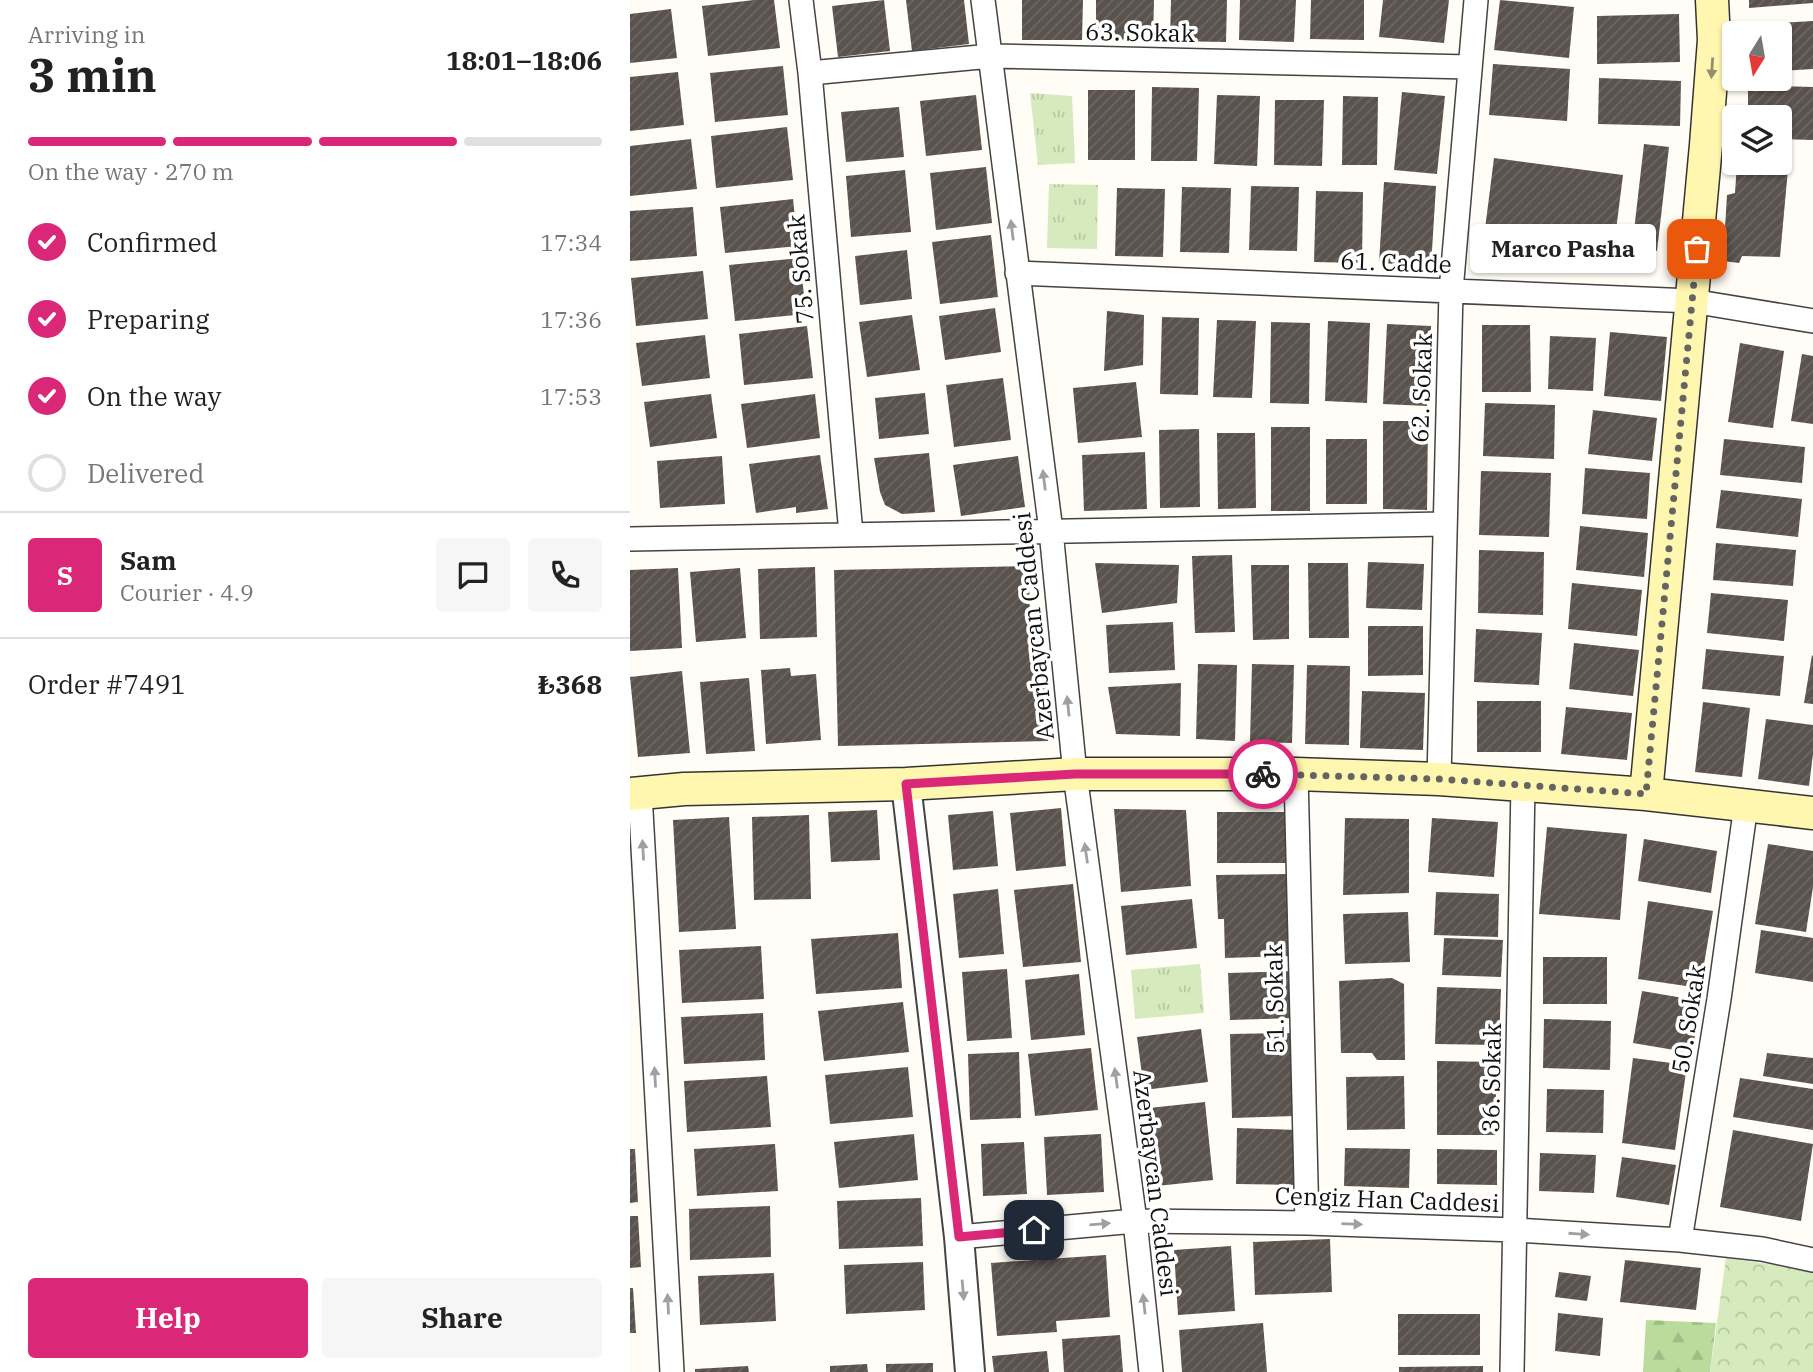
<!DOCTYPE html>
<meta charset="utf-8">
<style>
:root{--surface:#fff;--page:#f6f6f6;--text:#222;--muted:#767676;--line:#e0e0e0;--accent:#db2777}
body{margin:0;font-family:"IBM Plex Serif",serif;background:var(--page);color:var(--text);height:100vh;display:flex;flex-direction:column;font-size:26px;white-space:nowrap}
*{box-sizing:border-box;margin:0}
p{font-size:23px;color:var(--muted)}
.icon{flex:none;width:38px;height:38px;fill:none;stroke:currentColor;stroke-width:2;stroke-linecap:round;stroke-linejoin:round}
.map{position:relative;flex:1;overflow:hidden}
.side{display:flex;flex-direction:column;background:var(--surface);width:630px}
.side>*{flex:none}
.needle{width:46px;rotate:191deg}
.buttons{position:absolute;left:1092px;top:21px;display:grid;gap:14px}
.buttons a{display:grid;place-items:center;width:70px;height:70px;border-radius:7px;background:var(--surface);box-shadow:0 2px 5px #0004;font-size:35px}
.pin{position:absolute;display:grid;place-items:center;width:60px;height:60px;color:#fff;margin:-30px;border-radius:14px;box-shadow:0 4px 10px #0006}
.courier{position:absolute;display:grid;place-items:center;width:70px;height:70px;margin:-35px;border:5px solid #db2777;border-radius:50%;background:#fff;color:#222;box-shadow:0 2px 9px #0007}
.bubble{position:absolute;height:49px;border-radius:7px;background:var(--surface);box-shadow:0 2px 5px #0004;font-size:23px;font-weight:700;line-height:49px;text-align:center}
.summary em{font-style:normal;font-weight:700}
.summary div{display:flex;flex-direction:column-reverse}
.summary{display:flex;align-items:center;justify-content:space-between;height:119px;padding:0 28px}
h1{font-size:46px;font-weight:700;line-height:52px}
.bar{display:grid;grid-template-columns:repeat(4,1fr);gap:10px 7px;align-content:center;height:84px;padding:0 28px}
.bar i{height:9px;border-radius:5px;background:var(--line)}
.bar .selected{background:var(--accent)}
.bar p{grid-column:span 4}
.line{display:flex;align-items:center;gap:18px;padding:0 28px;border-top:2px solid var(--line)}
.line div{flex:1}
.round{display:grid;place-items:center;flex:none;width:74px;height:74px;border-radius:7px;background:var(--page)}
ol{padding:0 28px;list-style:none}
li{display:flex;align-items:center;gap:21px;height:77px}
li p{margin-inline-start:auto}
li .icon{padding:7px;border-radius:50%;background:var(--accent);color:#fff;stroke-width:4}
li:last-child{color:var(--muted)}
li i{width:38px;height:38px;border:4px solid var(--line);border-radius:50%}
.button{display:flex;gap:14px;margin-top:auto;padding:14px 28px}
.button a{flex:1;height:80px;border-radius:7px;background:var(--accent);color:#fff;font-size:28px;font-weight:700;line-height:80px;text-align:center}
.button a+a{background:var(--page);color:var(--text)}
main{display:flex;flex:1;min-height:0}
.map>svg:first-child{display:block}
.grass{fill:url(#grass-tufts)}
.forest{fill:url(#forest-firs)}
.park{fill:url(#park-crowns)}
.building{fill:url(#building-hatch)}
.lines{fill:none;stroke-linecap:round;stroke-linejoin:round}
.minor-casing{stroke:#444;stroke-width:26}
.tertiary-casing{stroke:#444;stroke-width:32}
.secondary-casing{stroke:#333;stroke-width:35}
.minor{stroke:#fff;stroke-width:23}
.tertiary{stroke:#fff;stroke-width:28}
.secondary{stroke:#fff6b0;stroke-width:32}
.oneway{fill:#948f68}
.oneway2{fill:#a0a0a0}
.done{stroke:#646461;stroke-width:7;stroke-dasharray:0 12.6}
.route{stroke:#db2777;stroke-width:9}
.labels{text-anchor:middle;stroke-width:7;stroke-linejoin:round;paint-order:stroke}
.street-label{font-size:24px;fill:#111;stroke:#fff}
</style>
<main>
<section class="side">
<div class="summary"><div><h1>3 min</h1><p>Arriving in</p></div><em>18:01–18:06</em></div>
<div class="bar"><i class="selected"></i><i class="selected"></i><i class="selected"></i><i></i><p>On the way · 270 m</p></div>
<ol>
<li><svg class="icon" aria-label="check" viewBox="0 0 24 24"><path d="M5 12l5 5 9-10"/></svg>Confirmed<p>17:34</p></li>
<li><svg class="icon" aria-label="check" viewBox="0 0 24 24"><path d="M5 12l5 5 9-10"/></svg>Preparing<p>17:36</p></li>
<li><svg class="icon" aria-label="check" viewBox="0 0 24 24"><path d="M5 12l5 5 9-10"/></svg>On the way<p>17:53</p></li>
<li><i></i>Delivered</li>
</ol>
<div class="line" style="height:126px"><b class="round" style="background:var(--accent);color:#fff">S</b><div><b>Sam</b><p>Courier · 4.9</p></div><a class="round"><svg class="icon" aria-label="chat" viewBox="0 0 24 24"><path d="M4 5h16v11H9l-5 4z"/></svg></a><a class="round"><svg class="icon" aria-label="phone" viewBox="0 0 24 24"><path d="M5 4h4l2 5-3 2q2 4 5 5l2-3 5 2v4C11 20 4 13 5 4z"/></svg></a></div>
<div class="line" style="height:91px"><div>Order #7491</div><b>₺368</b></div>
<div class="button"><a>Help</a><a>Share</a></div>
</section>
<div class="map">
<svg width="1183" height="1372" viewBox="0 0 1183 1372">
<defs>
<pattern id="grass-tufts" width="24" height="20" patternUnits="userSpaceOnUse" patternTransform="scale(1.75)"><rect width="24" height="20" fill="#d5ebbd"/><path d="M3 7l-1-3M5 7V3M7 7l1-3M15 17l-1-3M17 17v-4M19 17l1-3" fill="none" stroke="#b6c8a1"/></pattern>
<pattern id="forest-firs" width="22" height="20" patternUnits="userSpaceOnUse" patternTransform="scale(1.75)"><rect width="22" height="20" fill="#b9dc9c"/><path d="M5 1l3.5 6h-7zM16 11l3.5 6h-7z" fill="#9ebc85"/></pattern>
<pattern id="park-crowns" width="20" height="18" patternUnits="userSpaceOnUse" patternTransform="scale(1.75)"><rect width="20" height="18" fill="#d5ebbd"/><path d="M2 6a3 3 0 1 1 6 0M12 15a3 3 0 1 1 6 0" fill="none" stroke="#b6c8a1"/></pattern>
<pattern id="building-hatch" width="6" height="6" patternUnits="userSpaceOnUse" patternTransform="scale(1.75)"><rect width="6" height="6" fill="#5a524d"/><path d="M-1 1l2-2M0 6l6-6M5 7l2-2" fill="none" stroke="#6d6662"/></pattern>
</defs>
<rect width="100%" height="100%" fill="#fffdf5"/>
<path class="grass" d="M400,93L442,96L445,163L408,165Z
M419,184L468,185L467,249L417,248Z
M570,964L574,1013L505,1019L501,970Z"/>
<path class="forest" d="M1016,1320L1086,1323L1080,1372H1013Z"/>
<path class="park" d="M1096,1258L1158,1267L1183,1273V1372H1080Z"/>
<path class="building" d="M124,0H144L150,48L78,56L72,6Z
M254,0L260,51L208,57L202,6Z
M276,0H334L339,44L282,51Z
M392,0H453L452,40H392Z
M466,0H524L523,40L466,39Z
M541,0H597L596,42L540,41Z
M610,0H666L664,42L609,40Z
M681,0H734V40L680,39Z
M753,0H819L814,43L749,37Z
M870,0L944,7L939,58L864,50Z
M1119,0H1183V3L1119,8Z
M41,9L47,58L0,63V14Z
M1049,14L1050,62L967,64V16Z
M1183,21V69L1150,71V33H1116V25Z
M863,64L940,69L937,121L859,115Z
M153,66L158,115L85,122L80,73Z
M48,72L54,125L0,131V77Z
M969,78L1051,81L1050,126L968,124Z
M1118,85L1183,87V140L1150,139V117H1118Z
M522,87L569,88L567,161H521Z
M458,90H505V160H458Z
M772,92L815,96L807,174L764,170Z
M346,95L352,150L296,156L290,101Z
M587,95L630,96L627,166L584,164Z
M713,96L748,97L747,165H712Z
M645,100H694L692,166L644,165Z
M269,107L274,157L216,162L211,112Z
M157,127L163,180L86,188L81,136Z
M61,139L67,189L0,196V146Z
M1014,144L1039,147L1027,251L1002,248Z
M1150,145L1160,147L1150,257L1112,256L1109,263L1093,261L1097,195L1105,193L1107,163H1150Z
M864,158L993,175L984,246L855,229Z
M356,167L362,223L306,230L300,173Z
M275,170L281,232L221,237L216,176Z
M754,182L806,186L801,266L749,263Z
M621,186L669,187L667,251L619,250Z
M552,187L601,188L599,253L550,252Z
M487,188L535,189L533,257L485,256Z
M686,191L733,192L732,263L684,262Z
M163,199L168,246L95,253L90,207Z
M63,207L67,256L0,261V211Z
M361,235L368,297L310,304L302,242Z
M277,250L282,299L230,305L225,256Z
M170,258L176,314L105,321L99,265Z
M73,271L78,319L6,326L1,278Z
M365,308L371,352L315,360L309,316Z
M477,311L514,315L513,365L474,371Z
M282,315L290,370L237,377L229,322Z
M532,317L569,318L568,395L530,394Z
M587,320L626,321L622,398L583,397Z
M698,321L740,323L737,403L695,401Z
M641,322L680,323L679,404L640,403Z
M757,324L801,326L797,406L753,404Z
M852,325H900L901,392H852Z
M177,326L183,378L114,385L109,334Z
M980,332L1037,337L1031,401L974,396Z
M75,335L80,378L12,386L6,343Z
M920,336L966,338L963,391L918,389Z
M1110,343L1154,351L1143,428L1098,422Z
M1172,354L1183,356V424L1161,421Z
M373,378L381,440L324,447L316,385Z
M506,382L512,437L448,443L443,388Z
M295,393L299,434L249,439L245,398Z
M81,394L87,438L20,447L14,402Z
M185,394L190,438L117,448L111,404Z
M855,403L925,405L924,459L853,456Z
M963,410L1027,418L1022,461L958,454Z
M753,421H798L797,510L753,509Z
M641,427H680V511H641Z
M569,429L570,507L530,508L529,430Z
M587,433H625L626,508L588,509Z
M696,439H737V504H696Z
M1094,439L1175,447L1172,483L1090,475Z
M515,452L517,509L454,511L452,455Z
M299,453L305,512L272,514L255,505L250,492L244,458Z
M190,455L198,509L166,513V507L126,513L119,464Z
M92,456L95,504L30,508L27,461Z
M388,456L395,507L331,516L323,465Z
M955,468L1020,473L1017,519L952,514Z
M851,471L921,473L919,537L849,535Z
M1091,490L1172,499L1168,537L1086,528Z
M950,526L1018,533L1014,577L946,570Z
M1086,543L1166,550L1163,586L1083,580Z
M849,550L914,552L913,615L848,613Z
M602,555L605,632L565,633L562,556Z
M738,562L794,564L792,610L736,608Z
M465,563L549,565L547,603L472,613Z
M678,563H718L719,638H679Z
M621,565H659V639L623,640Z
M399,566L400,626H408L409,684H417L418,741L208,746L204,570Z
M185,567L187,637L130,639L128,569Z
M48,568L52,648L0,651V570Z
M110,568L116,638L66,642L60,572Z
M942,583L1012,590L1007,636L938,629Z
M1081,593L1158,600L1154,641L1077,633Z
M543,622L545,670L479,673L476,625Z
M738,626H793V675L738,676Z
M846,629L912,633L909,685L844,682Z
M944,643L1009,650L1003,696L939,689Z
M1076,649L1154,656L1150,696L1072,689Z
M1182,655L1183,656V704L1174,703Z
M568,664L607,665L605,741L566,739Z
M622,664L664,665L662,743L620,742Z
M677,665L720,666L719,745L675,744Z
M160,668L161,676L186,674L191,740L136,744L131,670Z
M52,671L60,753L8,757L0,677Z
M119,678L125,751L76,754L70,682Z
M551,683L550,736L486,734L478,687Z
M732,691L795,693L793,750L730,748Z
M847,701H911V752H847Z
M1073,702L1120,708L1112,777L1065,772Z
M936,707L1002,713L997,760L931,754Z
M1136,719L1183,725V754L1179,786L1128,779Z
M431,808L436,866L386,871L380,813Z
M484,809L556,810L561,886L491,892Z
M247,810L250,860L201,862L198,812Z
M363,811L368,866L323,870L318,815Z
M587,812H658V863H587Z
M179,815L181,899L124,900L122,817Z
M99,817L106,929L49,932L43,820Z
M715,818L779,819V893L713,895Z
M802,818L868,822L864,877L798,872Z
M917,827L997,834L990,920L909,914Z
M1014,839L1087,851L1081,893L1008,881Z
M1138,844L1183,851V887L1176,932L1125,924Z
M660,874L662,956L595,958L594,919H588L586,875Z
M443,884L451,962L393,967L384,890Z
M368,889L374,954L329,958L323,894Z
M806,892L869,894L868,937L804,935Z
M562,899L567,948L496,955L491,906Z
M1018,901L1083,911L1070,988L1008,979Z
M778,912L780,962L715,964L713,914Z
M1131,930L1183,938V982L1125,973Z
M268,933L272,988L186,994L181,939Z
M814,938L873,940L871,977L812,975Z
M131,946L134,999L52,1003L49,950Z
M913,957H977V1004H913Z
M377,969L382,1038L337,1041L332,972Z
M662,971L663,1018L600,1020L598,973Z
M449,974L455,1035L401,1040L395,980Z
M762,978L774,984L775,1060H747L742,1053H711L709,981Z
M807,987L871,989L869,1045L805,1044Z
M1012,991L1071,1001L1062,1053L1003,1043Z
M273,1002L279,1052L194,1061L188,1011Z
M133,1013L135,1060L54,1064L51,1017Z
M914,1019L981,1021L980,1070L913,1068Z
M571,1029L578,1082L514,1090L507,1037Z
M663,1033L665,1116L602,1118L600,1034Z
M461,1048L468,1110L405,1116L398,1054Z
M389,1052L391,1118L340,1120L338,1054Z
M1137,1053L1183,1058V1084L1133,1076Z
M1003,1058L1057,1065L1045,1150L992,1143Z
M807,1061L866,1062V1135H807Z
M278,1067L283,1117L200,1124L195,1075Z
M137,1076L141,1127L57,1132L54,1081Z
M774,1076L775,1129L717,1130L716,1077Z
M1110,1078L1183,1089V1130L1103,1117Z
M917,1089L974,1090L973,1133L916,1132Z
M575,1102L583,1180L527,1186L519,1108Z
M607,1128L666,1130L665,1185L606,1184Z
M1103,1130L1183,1144L1171,1221L1090,1207Z
M284,1134L288,1180L209,1188L204,1142Z
M471,1134L474,1192L417,1195L414,1137Z
M394,1142L397,1194L353,1196L351,1144Z
M145,1144L148,1191L67,1196L64,1149Z
M715,1148L780,1149L779,1188L714,1186Z
M0,1149H5L8,1202L0,1203Z
M807,1149L867,1150V1185L807,1184Z
M910,1153L966,1155L964,1193L909,1191Z
M992,1157L1046,1165L1039,1205L986,1197Z
M291,1198L293,1246L209,1249L207,1201Z
M140,1206L141,1257L60,1260L59,1209Z
M0,1216H8L11,1267L0,1268Z
M700,1239L702,1292L625,1295L623,1242Z
M601,1246L605,1311L548,1315L544,1250Z
M476,1255L480,1317L426,1321L427,1332L367,1336L361,1263Z
M995,1260L1071,1268L1066,1310L990,1302Z
M293,1262L295,1310L216,1314L214,1265Z
M929,1272L961,1276L957,1301L925,1297Z
M144,1273L146,1321L70,1325L68,1276Z
M0,1288H3L6,1333H0Z
M928,1313L973,1318L970,1356L925,1351Z
M768,1314H850V1355H768Z
M633,1323L637,1372H552L549,1330Z
M490,1335L493,1372H434L432,1339Z
M417,1351L419,1372H364L362,1356Z
M303,1363V1372H256V1364Z
M237,1364L238,1372H200V1366Z
M118,1366L119,1372H65V1369Z
M853,1366V1372H769V1367Z"/>
<g class="lines">
<g class="minor-casing">
<path id="minor" d="M171,0L180,73L221,534
M353,0L421,531L445,774L505,1221L521,1372
M180,73L361,56L840,67
M387,273L1062,301L1183,321
M0,539L814,524
M666,774L677,1223
M809,779L821,291L846,0
M10,793L42,1372
M329,1237L505,1221L677,1223L886,1230L1050,1240L1132,1249L1183,1260
M1050,1240L1089,999L1116,805
M882,1372L893,785"/>
</g>
<g class="tertiary-casing">
<path id="tertiary" d="M276,784L329,1237L340,1372"/>
</g>
<g class="secondary-casing">
<path id="secondary" d="M0,794L54,789L276,784L445,774H666L809,779L893,785L1016,794L1183,813
M1016,794L1076,145L1084,40L1082,0"/>
</g>
<use href="#minor" class="minor"/>
<use href="#tertiary" class="tertiary"/>
<use href="#secondary" class="secondary"/>
</g>
<defs><path id="oneway-solid" d="M-6-.8H1V-3.2L6.5 0L1 3.2V.8H-6Z" transform="scale(1.75)"/></defs>
<use class="oneway" href="#oneway-solid" transform="translate(1082 68) rotate(94)"/>
<g class="oneway2">
<use href="#oneway-solid" transform="translate(382 230) rotate(-97)"/>
<use href="#oneway-solid" transform="translate(414 480) rotate(-97)"/>
<use href="#oneway-solid" transform="translate(438 706) rotate(-96)"/>
<use href="#oneway-solid" transform="translate(13 850) rotate(-93)"/>
<use href="#oneway-solid" transform="translate(456 853) rotate(-98)"/>
<use href="#oneway-solid" transform="translate(25 1077) rotate(-93)"/>
<use href="#oneway-solid" transform="translate(486 1078) rotate(-98)"/>
<use href="#oneway-solid" transform="translate(470 1224) rotate(-5)"/>
<use href="#oneway-solid" transform="translate(722 1224) rotate(2)"/>
<use href="#oneway-solid" transform="translate(949 1234) rotate(4)"/>
<use href="#oneway-solid" transform="translate(333 1290) rotate(85)"/>
<use href="#oneway-solid" transform="translate(38 1304) rotate(-93)"/>
<use href="#oneway-solid" transform="translate(514 1304) rotate(-96)"/>
</g>
<g class="lines">
<path class="done" d="M633,774L809,779L1016,794L1067,249"/>
<path class="route" d="M404,1230L329,1237L276,784L445,774H633"/>
</g>
<g class="labels">
<g class="street-label">
<text transform="translate(510 33) rotate(1)" y="8">63. Sokak</text>
<text transform="translate(766 263) rotate(2)" y="8">61. Cadde</text>
<text transform="translate(171 269) rotate(-95)" y="8">75. Sokak</text>
<text transform="translate(792 388) rotate(-88)" y="8">62. Sokak</text>
<text transform="translate(404 626) rotate(-96)" y="8">Azerbaycan Caddesi</text>
<text transform="translate(645 999) rotate(-91)" y="8">51. Sokak</text>
<text transform="translate(1059 1019) rotate(-81)" y="8">50. Sokak</text>
<text transform="translate(862 1078) rotate(-89)" y="8">36. Sokak</text>
<text transform="translate(525 1183) rotate(83)" y="8">Azerbaycan Caddesi</text>
<text transform="translate(757 1200) rotate(2)" y="8">Cengiz Han Caddesi</text>
</g>
</g>
</svg>
<div class="buttons">
<a><svg class="needle" viewBox="-14 -14 28 28"><path d="M0-13l5 13h-10z" fill="#e53935"/><path d="M0 13l5-13h-10z" fill="#767676"/></svg></a>
<a><svg class="icon" aria-label="layers" viewBox="0 0 24 24"><path d="M12 4l9 5-9 5-9-5zM3 14l9 5 9-5"/></svg></a>
</div>
<div class="pin" style="left:1067px;top:249px;background:#ea580c"><svg class="icon" aria-label="bag" viewBox="0 0 24 24"><path d="M5 8h14l-1 12H6zM9 8a3 3 0 0 1 6 0"/></svg></div>
<div class="pin" style="left:404px;top:1230px;background:#1f2937"><svg class="icon" aria-label="home" viewBox="0 0 24 24"><path d="M3 11l9-7 9 7M6 9v11h12V9"/></svg></div>
<div class="courier" style="left:633px;top:774px"><svg class="icon" aria-label="bike" viewBox="0 0 24 24"><circle cx="6" cy="16" r="4"/><circle cx="18" cy="16" r="4"/><path d="M6 16l4-8h5l3 8M10 8l3 8H6M13 5h3"/></svg></div>
<div class="bubble" style="left:840px;top:224px;width:186px">Marco Pasha</div>
</div>
</main>
